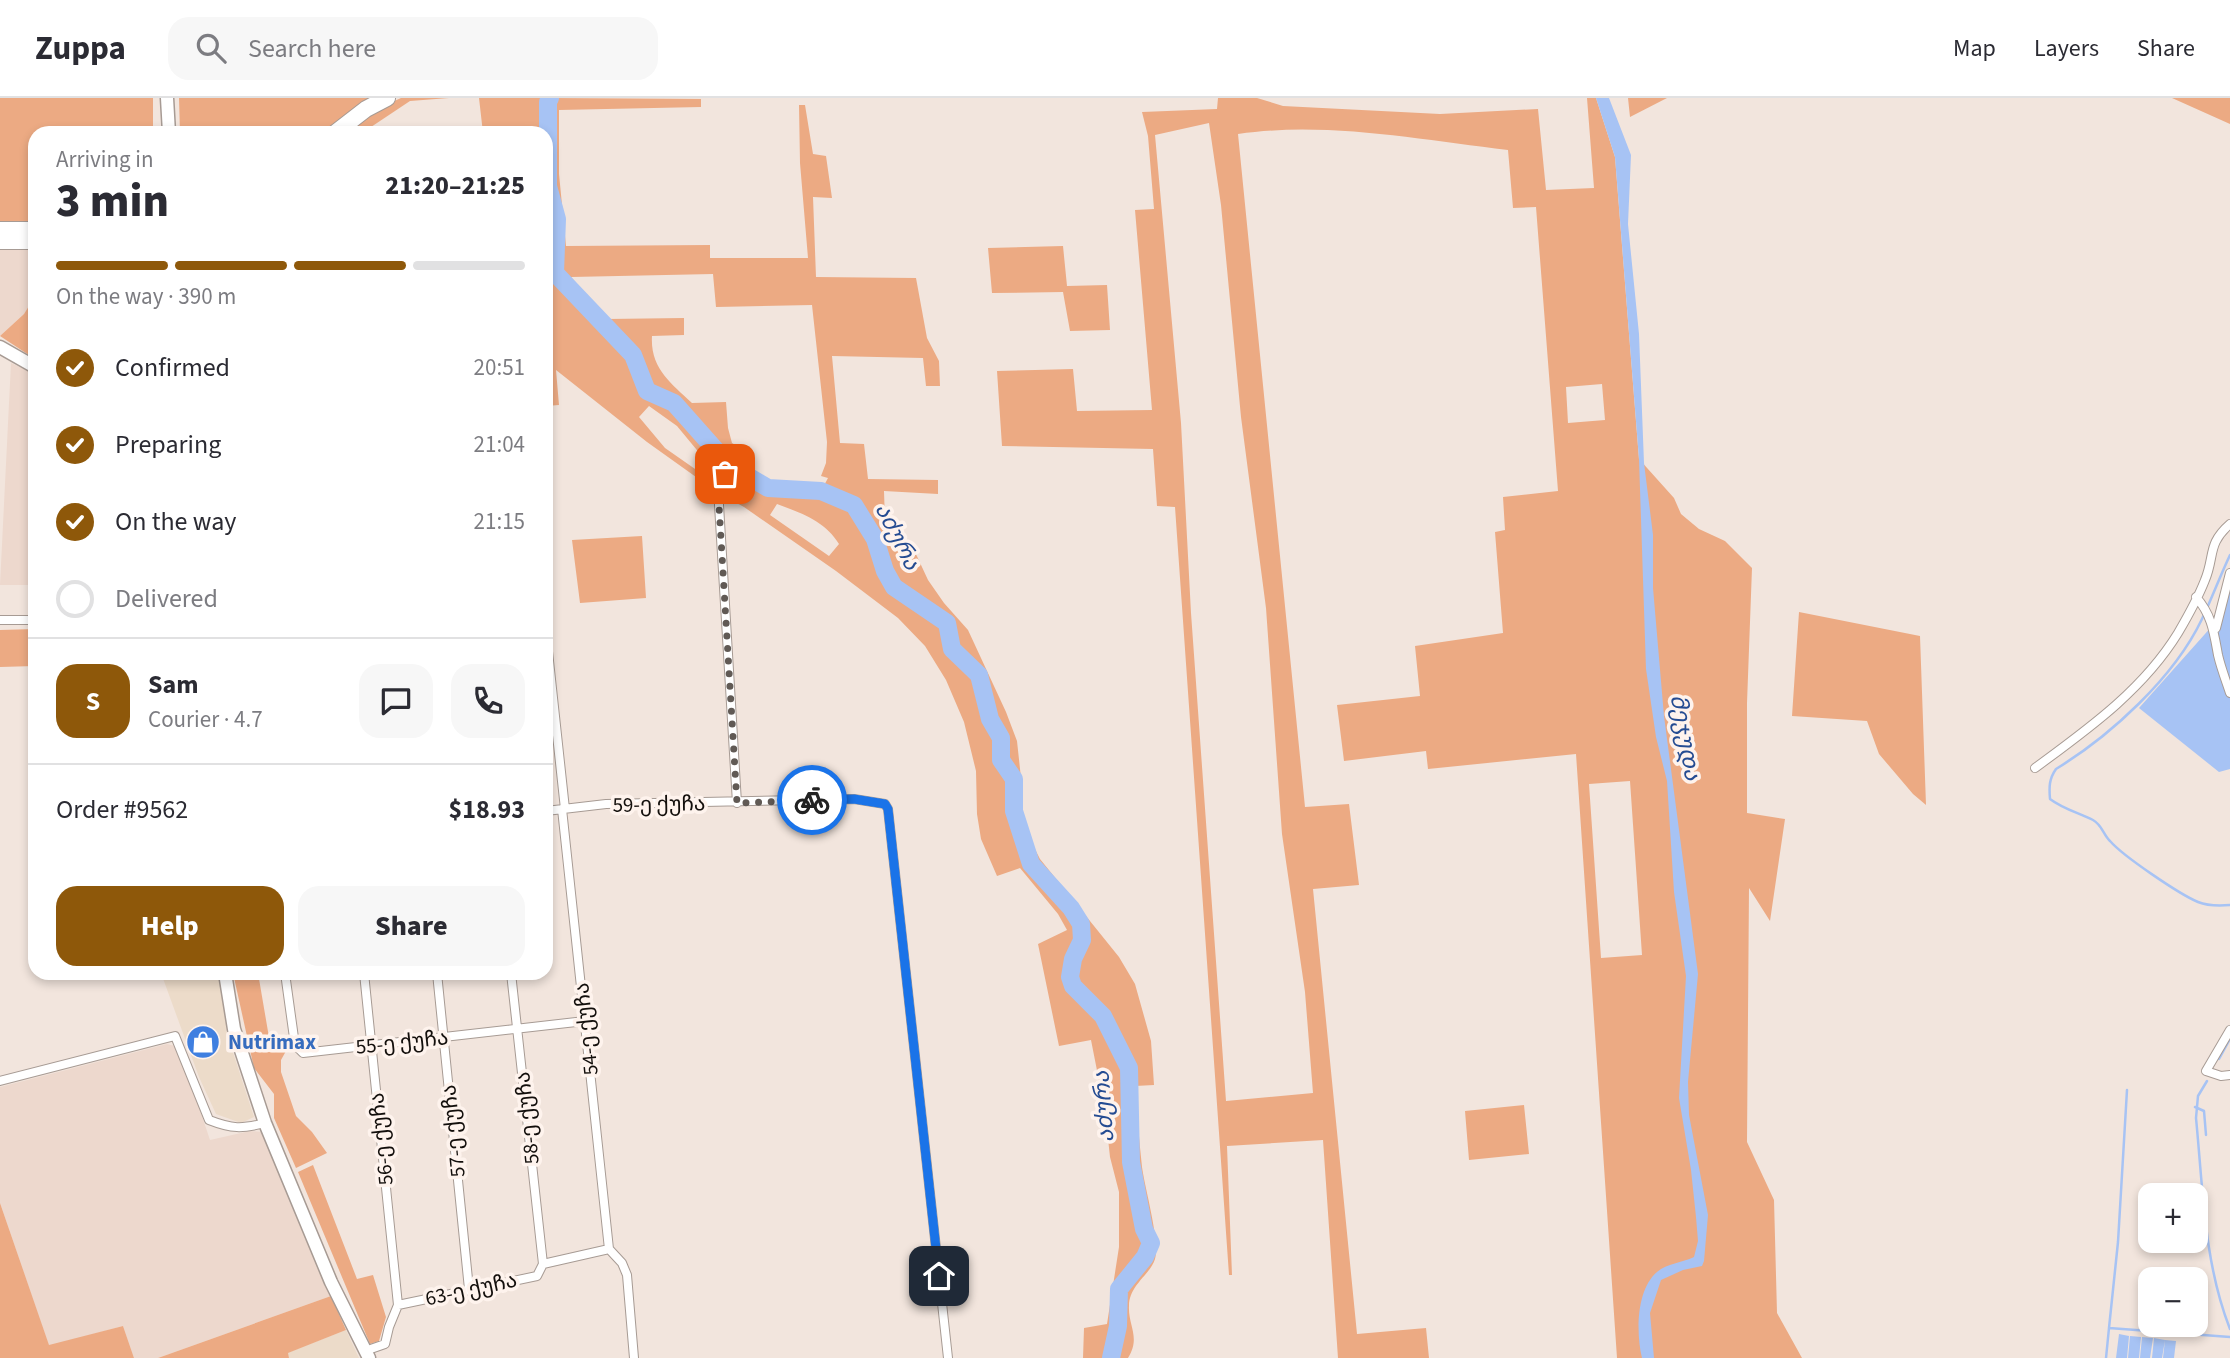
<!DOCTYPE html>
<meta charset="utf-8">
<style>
:root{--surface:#fff;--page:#f7f7f7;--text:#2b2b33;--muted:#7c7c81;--line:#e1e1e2;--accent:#8e580a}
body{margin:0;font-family:"Source Sans 3","Noto Sans Georgian",sans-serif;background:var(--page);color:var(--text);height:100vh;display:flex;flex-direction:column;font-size:26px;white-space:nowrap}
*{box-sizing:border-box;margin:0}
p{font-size:23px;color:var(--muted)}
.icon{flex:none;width:38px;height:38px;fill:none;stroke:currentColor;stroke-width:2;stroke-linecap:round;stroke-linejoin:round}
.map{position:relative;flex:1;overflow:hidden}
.panel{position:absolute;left:28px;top:28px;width:525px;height:854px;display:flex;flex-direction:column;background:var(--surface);border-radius:21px;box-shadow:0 4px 10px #0003}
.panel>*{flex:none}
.controls{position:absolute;left:2138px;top:1085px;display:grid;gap:14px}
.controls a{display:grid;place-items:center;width:70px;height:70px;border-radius:14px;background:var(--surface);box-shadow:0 4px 10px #0003;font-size:35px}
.pin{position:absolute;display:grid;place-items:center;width:60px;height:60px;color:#fff;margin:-30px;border-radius:14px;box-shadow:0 4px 10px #0006}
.courier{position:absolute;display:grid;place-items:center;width:70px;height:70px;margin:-35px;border:5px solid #1a73e8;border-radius:50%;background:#fff;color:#222;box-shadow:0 2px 9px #0007}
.head em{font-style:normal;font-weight:800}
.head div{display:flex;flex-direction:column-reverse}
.head{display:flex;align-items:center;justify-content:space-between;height:119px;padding:0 28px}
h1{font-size:46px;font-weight:800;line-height:52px}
.bar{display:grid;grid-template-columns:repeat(4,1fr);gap:10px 7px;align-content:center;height:84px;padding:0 28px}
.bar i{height:9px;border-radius:5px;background:var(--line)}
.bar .on{background:var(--accent)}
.bar p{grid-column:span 4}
.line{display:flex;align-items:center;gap:18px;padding:0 28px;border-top:2px solid var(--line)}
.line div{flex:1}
.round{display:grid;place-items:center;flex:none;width:74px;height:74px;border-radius:21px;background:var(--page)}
ol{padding:0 28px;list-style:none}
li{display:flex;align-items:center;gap:21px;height:77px}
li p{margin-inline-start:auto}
li .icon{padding:7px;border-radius:50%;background:var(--accent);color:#fff;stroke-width:4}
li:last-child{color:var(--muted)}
li i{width:38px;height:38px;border:4px solid var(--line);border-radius:50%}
.action{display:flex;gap:14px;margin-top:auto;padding:14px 28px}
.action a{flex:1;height:80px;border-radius:21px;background:var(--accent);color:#fff;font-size:28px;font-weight:800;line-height:80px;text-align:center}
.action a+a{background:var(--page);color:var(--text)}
header{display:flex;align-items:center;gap:42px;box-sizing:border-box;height:98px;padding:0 35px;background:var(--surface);border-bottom:2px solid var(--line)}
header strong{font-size:33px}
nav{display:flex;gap:38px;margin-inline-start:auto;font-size:24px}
.search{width:490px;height:63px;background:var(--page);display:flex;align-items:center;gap:18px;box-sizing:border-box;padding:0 24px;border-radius:21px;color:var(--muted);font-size:26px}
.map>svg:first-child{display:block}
.commercial{fill:#ecdbc9}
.built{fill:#edd8cd}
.green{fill:#ecaa83;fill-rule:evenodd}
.water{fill:#a7c3f4}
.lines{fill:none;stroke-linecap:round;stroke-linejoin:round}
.stream{stroke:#a7c3f4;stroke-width:2.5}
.river{stroke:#a7c3f4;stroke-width:18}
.minor-casing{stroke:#a79b94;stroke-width:10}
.secondary-casing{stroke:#a79b94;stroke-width:15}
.motorway-casing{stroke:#a79b94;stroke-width:18}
.minor{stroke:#fff;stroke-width:8}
.secondary{stroke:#fff;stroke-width:12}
.motorway{stroke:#fff;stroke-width:16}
.done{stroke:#615a55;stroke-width:7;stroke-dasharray:0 12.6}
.route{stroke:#1a73e8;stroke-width:9}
.labels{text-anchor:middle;stroke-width:7;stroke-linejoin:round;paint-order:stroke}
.street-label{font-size:21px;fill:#130f0c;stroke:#fef3ed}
.shop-label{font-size:21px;font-weight:bold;fill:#366cbe;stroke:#fef3ed;text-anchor:start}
.water-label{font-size:23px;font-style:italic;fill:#254c92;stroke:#fef3ed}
</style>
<header>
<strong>Zuppa</strong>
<div class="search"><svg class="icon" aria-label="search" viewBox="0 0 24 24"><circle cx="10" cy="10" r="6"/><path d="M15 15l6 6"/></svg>Search here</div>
<nav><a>Map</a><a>Layers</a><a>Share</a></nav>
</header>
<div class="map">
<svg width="2230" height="1260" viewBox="0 0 2230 1260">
<rect width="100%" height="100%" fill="#f2e5dd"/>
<path class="commercial" d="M161,875H221L227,936L254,1019L241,1025L216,1016L199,979Z
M346,1232L359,1260H289L287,1255Z"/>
<path class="built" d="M0,148H35V198L24,216L0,238Z
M11,265L35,276V487H0Z
M167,946L179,949L210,1042L250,1033L263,1034L331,1198L158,1260H134L123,1228L49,1248L0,1105V989Z"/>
<path class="green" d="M0,0H153V35H35V125L0,126Z
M179,0H380L326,35H180Z
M401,0H449L410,3L362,35H343L375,12Z
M479,0H549L546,5V35H483Z
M553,0L701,1V9L559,12V76L566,148L710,147V160H808L800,65L799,7H805L813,56L826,58L832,100L813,99L816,179L916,180L927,240L939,263L940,288H926L923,260L832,258L840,345L864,346L868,381L938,382V396L884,393L885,423L890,431L903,440L915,454L928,482L944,505L968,532L1006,614L1017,643L1021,680L1020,705L1024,730L1040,761L1119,859L1135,886L1151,943L1154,987L1135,988C1137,1015 1139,1042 1142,1069C1145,1091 1160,1143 1155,1161C1150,1177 1129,1187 1129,1208C1128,1228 1141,1239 1128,1260H1083L1084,1230L1107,1226L1119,1149V1094L1110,1059L1105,1013L1091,942L1059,948L1038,846L1067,832L1058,816L1020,770L997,778L981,741L977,716L976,673L964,624L946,582L925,548L898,520L836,473L744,409L722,397V387L733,369L769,390L821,393L828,380L821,378L826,365L827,344L812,207L716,209L713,176L571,179L607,221L684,220V237L652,238C650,270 671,285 692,305L726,304L728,330L732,345L752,357L740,358L731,365L676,302L649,291L633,252L558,175L559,120L551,89L550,5ZM777,406C801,415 825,423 839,446L829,458L770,417Z
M1218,0H1257L1283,8L1440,16L1538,11L1546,92L1594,90L1587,0H1596L1615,59L1639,361L1674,400L1681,416L1699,431L1725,443L1752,470L1747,605V715L1785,721L1770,823L1749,790L1747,1044L1774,1102L1777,1215L1802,1260H1617L1576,656L1428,671L1426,653L1344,663L1337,607L1420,598L1415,548L1503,535L1495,434L1505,432L1503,399L1558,393L1536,109L1513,110L1508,52C1420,42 1326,23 1238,36L1305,709L1349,706L1359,787L1313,791L1357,1236L1426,1230L1429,1260H1338L1323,1042L1227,1048L1232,1177H1229L1175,409L1157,408L1153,351L1002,348L997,273L1073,271L1077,313L1152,312L1135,112L1154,111L1148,38L1142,14L1217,11ZM1209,25L1221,107L1241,319L1266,510L1282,736L1305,894L1313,995L1226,1003L1191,515L1181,325L1155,37ZM1602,286L1605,322L1568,325L1566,289ZM1630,683L1642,857L1601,860L1589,686Z
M1628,0H1667L1630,19Z
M2172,0H2230V26Z
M546,91L554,122L551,160L553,177L630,259L645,295L673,308L729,369L720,380L677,328L649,308L639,319L665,350L718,387L717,394L647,344L556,272L559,307L546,308Z
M1063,148L1067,188L1107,187L1110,232L1070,233L1063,194L992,195L988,150Z
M35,198V261L0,238L24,216Z
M642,438L646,500L580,505L572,442Z
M1799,514L1920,538L1926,707L1913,696L1879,656L1867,623L1792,618Z
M35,531V568L0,569V532Z
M233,875H258L271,951L293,948V951L286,953L281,962V974L296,1018L312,1034L327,1055L296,1070L274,1020V996L254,970Z
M1524,1007L1529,1056L1469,1062L1465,1013Z
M313,1067L357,1181L373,1177L386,1219L379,1243L370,1246L298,1074Z
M0,1105L49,1247L123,1228L134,1260H0Z
M331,1198L346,1232L288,1255L289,1260H158Z"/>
<path class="water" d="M1596,0H1609L1631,57L1628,126L1639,236L1644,365L1653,437V490L1664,618L1698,876L1688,984L1689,1017L1708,1117L1704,1163L1702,1168L1683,1172L1661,1182L1650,1215L1654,1260H1642C1636,1235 1636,1192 1657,1174C1667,1165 1682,1165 1694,1159L1698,1143L1696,1119L1691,1072L1679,1000L1686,878L1674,794L1667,683L1656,639L1646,571L1639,361L1615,59Z
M2230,495V671L2219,674L2139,610L2221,518L2224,501Z
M2119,1236L2129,1238L2127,1260H2116Z
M2130,1238L2141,1239L2139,1260H2128Z
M2142,1239L2153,1240L2150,1260H2140Z
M2154,1240L2165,1242L2162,1260H2152Z
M2165,1242L2176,1243L2174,1260H2163Z"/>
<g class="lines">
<path class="stream" d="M2230,457C2220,478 2212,500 2202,521C2174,580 2110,638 2056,671C2049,681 2049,689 2050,701C2063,711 2079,715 2093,722C2102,727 2103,736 2110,743C2123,758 2179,796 2198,804C2208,808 2219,808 2230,807
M2219,961L2230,941
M2207,983L2198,998L2196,1020C2203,1091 2204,1165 2230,1231
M2195,1009L2204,1013L2206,1037
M2109,1230L2118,1144L2127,992
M2106,1260L2109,1230L2230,1239"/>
<path class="river" d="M550,0L548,4V88L557,121L555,175L633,257L647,293L674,305L729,367L768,390L821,393L854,407L875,441L885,473L894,489L947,525L952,551L979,577L990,621L1001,640V662L1014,681V713L1031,766L1071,810L1081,826L1082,842L1073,861L1070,879L1073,888L1103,918L1129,970L1131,1064L1144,1131L1151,1145L1145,1159L1119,1191L1118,1228L1111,1260"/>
<g class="minor-casing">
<path id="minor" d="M725,376L719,386V407L737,705
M2196,499C2212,517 2214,535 2218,557C2221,570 2226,583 2230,595
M0,522H35
M2216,530L2230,475
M546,535L565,711
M2035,670C2088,631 2143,592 2178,535C2188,518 2198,500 2205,482C2215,458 2207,446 2230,426
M562,711L609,1151
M546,713L606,706L854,701L885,706L888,711L948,1260
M285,875L295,947L303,955L585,923
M364,875L398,1207
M437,875L469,1191
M511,875L543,1166
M2230,932L2206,973L2221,978L2230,977
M0,983L175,938L209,1022C232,1031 242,1031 265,1025
M609,1151L622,1165L627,1177L634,1260
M543,1166L609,1151
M365,1253L385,1246L389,1229L398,1207L537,1178L543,1166"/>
</g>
<g class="secondary-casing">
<path id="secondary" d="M167,0L169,35
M0,249L35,269
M225,875L234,931L265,1025L331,1184L369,1260"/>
</g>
<g class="motorway-casing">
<path id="motorway" d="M335,35L366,11L387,0
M0,132H35
M0,143H35"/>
</g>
<use href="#minor" class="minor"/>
<use href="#secondary" class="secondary"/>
<use href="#motorway" class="motorway"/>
</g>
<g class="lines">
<path class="done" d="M725,376L719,386V408L737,705L812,702"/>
<path class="route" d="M812,702L854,701L885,706L888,711L939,1178"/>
</g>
<defs>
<g id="shop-disc" transform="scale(1.75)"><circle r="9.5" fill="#3f7fe0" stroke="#fef3ed"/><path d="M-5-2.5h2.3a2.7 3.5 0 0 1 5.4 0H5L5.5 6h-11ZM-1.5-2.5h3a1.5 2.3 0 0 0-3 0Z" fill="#fff"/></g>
</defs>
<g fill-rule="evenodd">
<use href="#shop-disc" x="203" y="944"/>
</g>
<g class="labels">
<g class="street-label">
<text transform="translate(659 706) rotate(-1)" y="7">59-ე ქუჩა</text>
<text transform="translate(586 931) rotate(-96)" y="7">54-ე ქუჩა</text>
<text transform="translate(402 944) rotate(-6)" y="7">55-ე ქუჩა</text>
<text transform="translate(527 1020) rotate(-96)" y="7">58-ე ქუჩა</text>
<text transform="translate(453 1033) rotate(-96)" y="7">57-ე ქუჩა</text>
<text transform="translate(381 1041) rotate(-96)" y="7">56-ე ქუჩა</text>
<text transform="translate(471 1191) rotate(-12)" y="7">63-ე ქუჩა</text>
</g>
<g class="shop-label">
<text x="228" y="951">Nutrimax</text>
</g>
<g class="water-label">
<text transform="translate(898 438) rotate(63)" y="8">აძურა</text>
<text transform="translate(1686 639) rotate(80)" y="8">მეჯუდა</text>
<text transform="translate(1103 1009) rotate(-94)" y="8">აძურა</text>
</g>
</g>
</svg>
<div class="controls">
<a>+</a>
<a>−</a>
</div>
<div class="pin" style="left:725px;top:376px;background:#ea580c"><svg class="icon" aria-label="bag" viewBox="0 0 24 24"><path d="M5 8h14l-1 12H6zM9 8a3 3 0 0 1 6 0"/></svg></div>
<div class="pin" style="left:939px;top:1178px;background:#1f2937"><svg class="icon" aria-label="home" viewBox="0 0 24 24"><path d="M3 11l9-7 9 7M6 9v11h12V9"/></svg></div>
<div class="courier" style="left:812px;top:702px"><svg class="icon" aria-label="bike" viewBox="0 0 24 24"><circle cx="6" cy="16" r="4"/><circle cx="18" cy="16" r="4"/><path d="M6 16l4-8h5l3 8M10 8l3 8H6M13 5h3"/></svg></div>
<section class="panel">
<div class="head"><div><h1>3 min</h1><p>Arriving in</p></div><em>21:20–21:25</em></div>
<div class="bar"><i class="on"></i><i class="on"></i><i class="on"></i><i></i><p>On the way · 390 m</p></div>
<ol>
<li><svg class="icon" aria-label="check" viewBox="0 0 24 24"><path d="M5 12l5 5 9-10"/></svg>Confirmed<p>20:51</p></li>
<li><svg class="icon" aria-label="check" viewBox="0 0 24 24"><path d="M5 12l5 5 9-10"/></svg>Preparing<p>21:04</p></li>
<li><svg class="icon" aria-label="check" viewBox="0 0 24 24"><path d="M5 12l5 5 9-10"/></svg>On the way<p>21:15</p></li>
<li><i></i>Delivered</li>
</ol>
<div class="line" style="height:126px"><b class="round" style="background:var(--accent);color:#fff">S</b><div><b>Sam</b><p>Courier · 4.7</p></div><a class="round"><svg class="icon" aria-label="chat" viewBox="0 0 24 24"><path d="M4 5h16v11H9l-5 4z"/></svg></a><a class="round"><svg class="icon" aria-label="phone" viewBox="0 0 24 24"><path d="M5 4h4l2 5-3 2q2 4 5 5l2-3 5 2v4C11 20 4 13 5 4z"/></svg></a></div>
<div class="line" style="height:91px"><div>Order #9562</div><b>$18.93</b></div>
<div class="action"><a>Help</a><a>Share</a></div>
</section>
</div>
